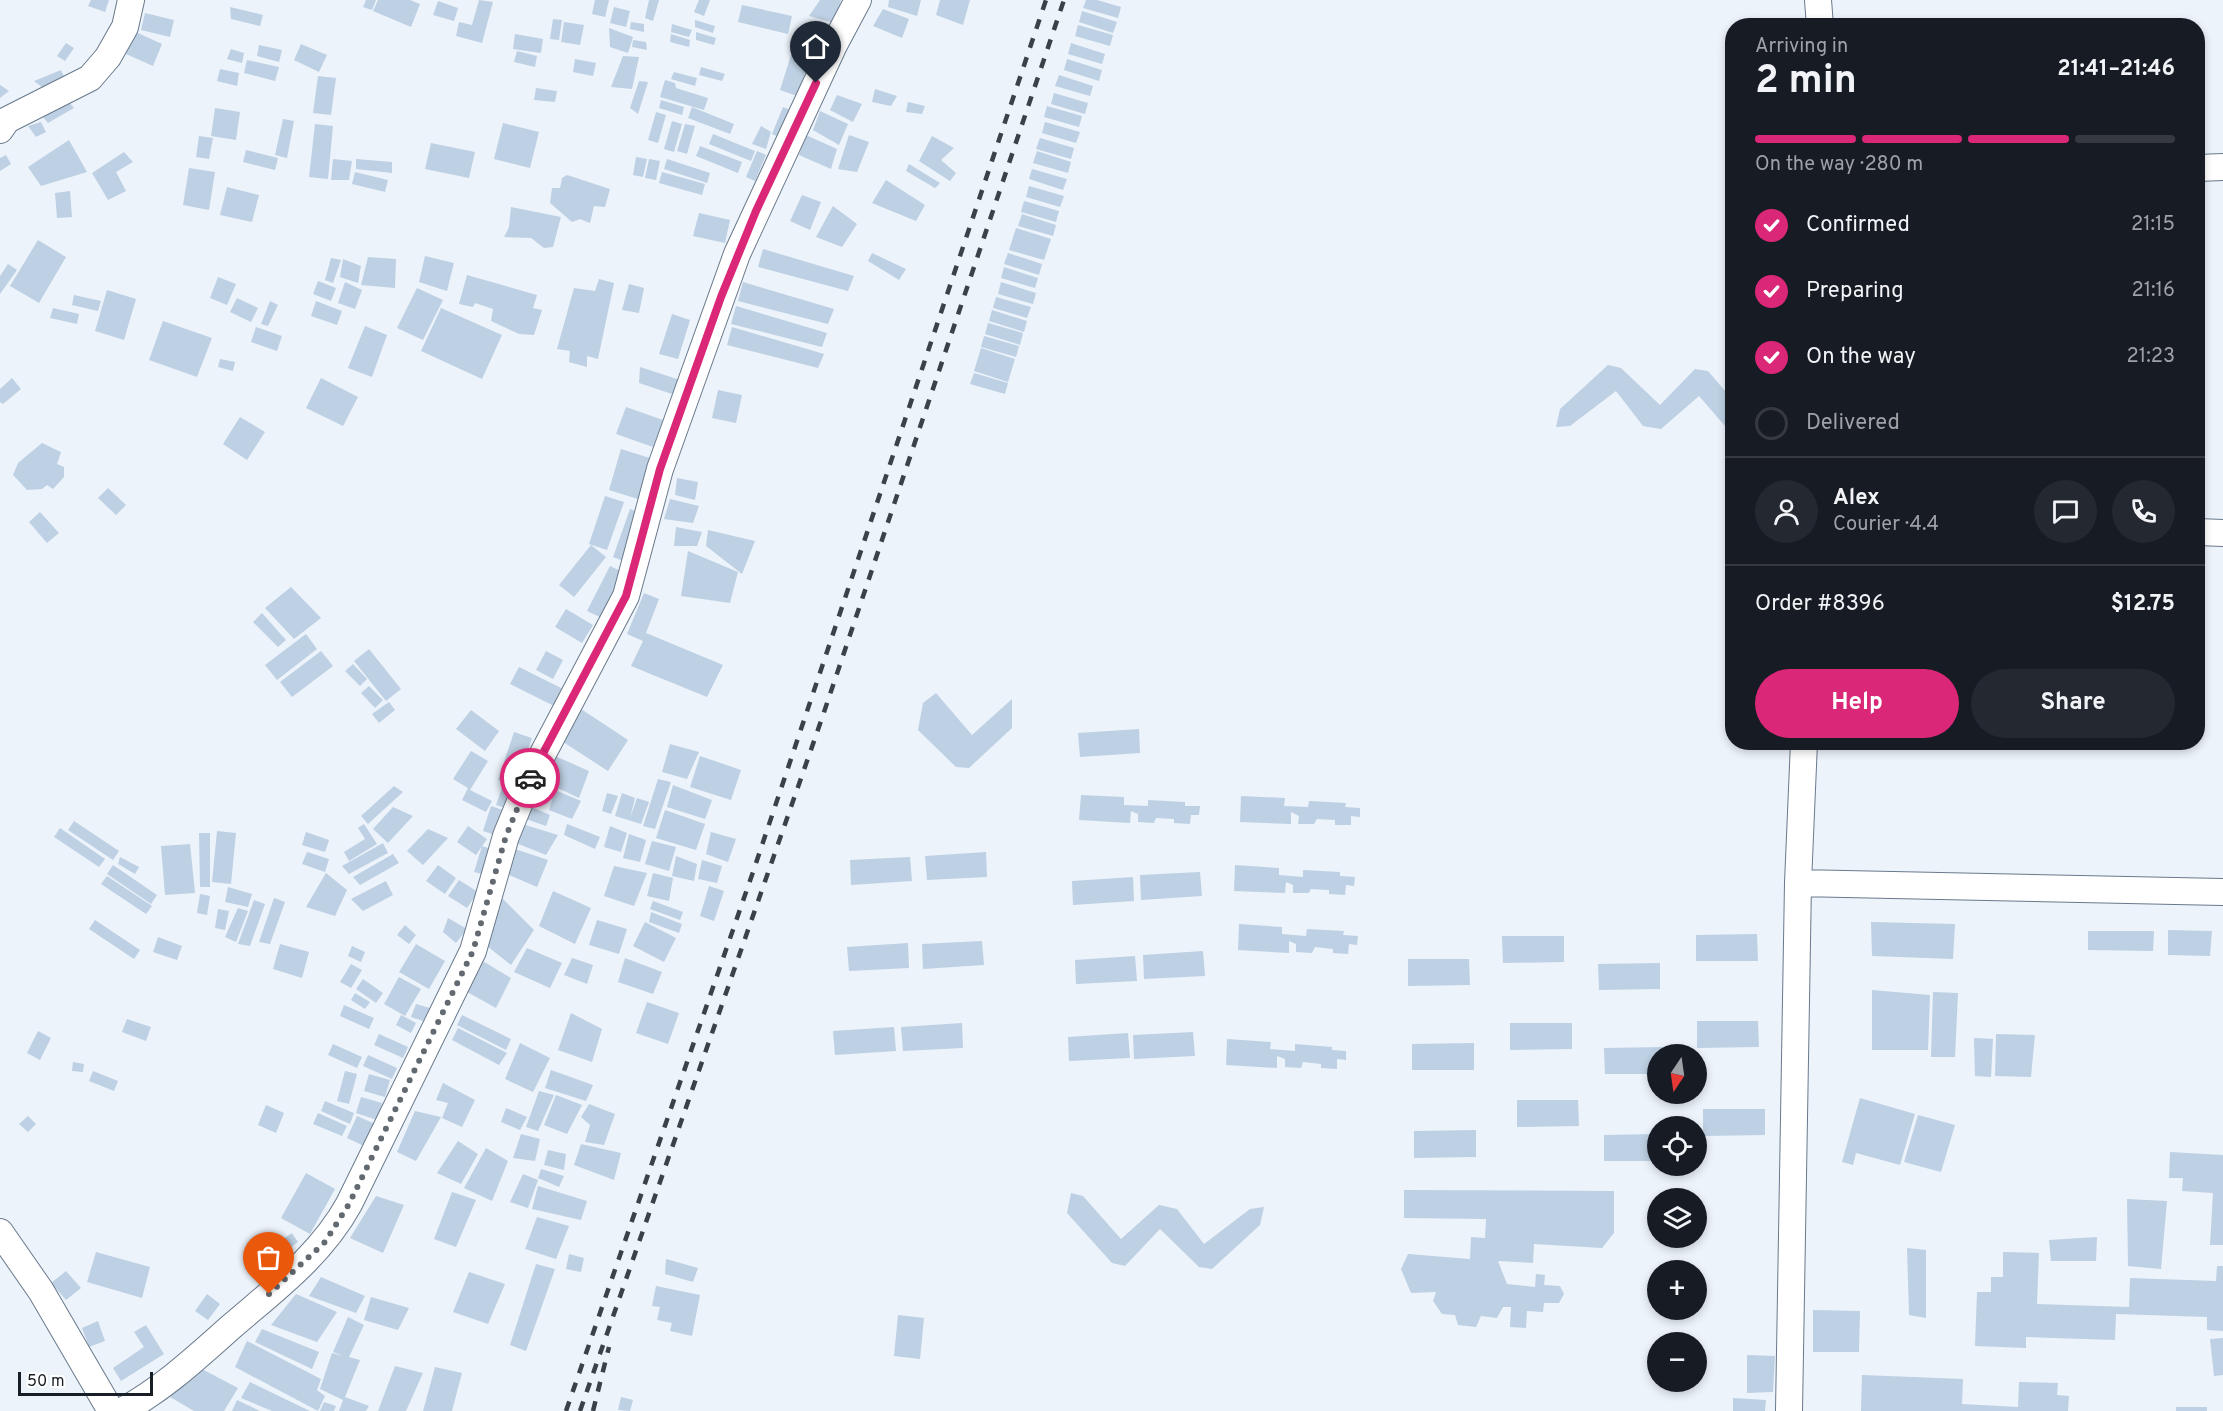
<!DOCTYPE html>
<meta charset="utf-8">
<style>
:root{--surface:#171b24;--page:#242831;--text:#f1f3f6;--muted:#9ea1a6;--line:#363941;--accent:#db2777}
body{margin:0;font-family:Overpass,sans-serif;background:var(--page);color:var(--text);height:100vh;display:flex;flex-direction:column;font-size:22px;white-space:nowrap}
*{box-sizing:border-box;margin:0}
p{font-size:20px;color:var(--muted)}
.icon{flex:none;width:33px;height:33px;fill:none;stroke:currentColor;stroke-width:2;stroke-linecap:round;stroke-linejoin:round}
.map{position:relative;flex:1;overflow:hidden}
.details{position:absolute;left:1725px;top:18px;width:480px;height:732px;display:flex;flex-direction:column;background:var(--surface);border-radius:24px;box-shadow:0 3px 9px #0003}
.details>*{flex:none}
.needle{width:39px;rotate:193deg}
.tools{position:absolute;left:1647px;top:1044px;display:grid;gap:12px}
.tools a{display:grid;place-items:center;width:60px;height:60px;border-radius:50%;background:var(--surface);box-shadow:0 3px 9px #0003;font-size:30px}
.scale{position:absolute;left:18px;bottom:15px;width:135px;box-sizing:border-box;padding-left:6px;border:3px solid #181e25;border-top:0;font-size:16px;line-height:21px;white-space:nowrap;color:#181e25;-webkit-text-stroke:4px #fff;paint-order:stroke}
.pin{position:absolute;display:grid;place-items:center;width:51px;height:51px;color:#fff;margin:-62px -26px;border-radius:50% 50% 50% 0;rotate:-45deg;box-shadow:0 0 6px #0007}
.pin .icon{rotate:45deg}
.courier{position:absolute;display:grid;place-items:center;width:60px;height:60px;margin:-30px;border:4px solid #db2777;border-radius:50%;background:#fff;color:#222;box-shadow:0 2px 8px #0007}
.head em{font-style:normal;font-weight:700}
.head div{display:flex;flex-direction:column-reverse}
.head{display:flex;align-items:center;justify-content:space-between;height:102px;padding:0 30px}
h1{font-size:39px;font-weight:700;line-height:45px}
.bar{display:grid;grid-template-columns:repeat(4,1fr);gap:9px 6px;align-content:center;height:72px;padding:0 30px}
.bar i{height:8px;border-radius:4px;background:var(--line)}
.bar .active{background:var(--accent)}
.bar p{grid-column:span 4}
.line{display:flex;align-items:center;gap:15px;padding:0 30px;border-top:2px solid var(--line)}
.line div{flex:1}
.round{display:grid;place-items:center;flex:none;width:63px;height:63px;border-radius:32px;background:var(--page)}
ol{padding:0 30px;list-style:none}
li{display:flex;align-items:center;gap:18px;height:66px}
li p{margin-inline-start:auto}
li .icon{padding:6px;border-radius:50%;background:var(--accent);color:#fff;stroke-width:4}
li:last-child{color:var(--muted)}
li i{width:33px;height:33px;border:3px solid var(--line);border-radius:50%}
.button{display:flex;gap:12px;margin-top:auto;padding:12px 30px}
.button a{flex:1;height:69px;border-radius:36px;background:var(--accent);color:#fff;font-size:24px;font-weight:700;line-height:69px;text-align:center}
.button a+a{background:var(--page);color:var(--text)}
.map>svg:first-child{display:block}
.building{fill:#bed0e3}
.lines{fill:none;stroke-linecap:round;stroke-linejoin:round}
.minor-casing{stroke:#69798b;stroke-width:28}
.minor{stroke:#fff;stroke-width:26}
.rail{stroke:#3b4148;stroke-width:4.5;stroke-dasharray:10 10;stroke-linecap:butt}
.done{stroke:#626970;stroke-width:6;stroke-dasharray:0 10.8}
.route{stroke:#db2777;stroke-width:8}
</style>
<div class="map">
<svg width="2223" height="1411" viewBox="0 0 2223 1411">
<rect width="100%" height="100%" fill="#ecf3fb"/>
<path class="building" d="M91,0H109L105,12L88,6Z
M366,0H376L372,10L363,7Z
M378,0H410L420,4L411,27L373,11Z
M479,0L493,2L482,43L456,36L459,22L472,25Z
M595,0H609L605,17L592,14Z
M649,0H659L653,21L645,18Z
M699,0H710L704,16L694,12Z
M820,0H841L835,23L809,16Z
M889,0H921L917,16L888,7Z
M940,0H970L963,25L936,15Z
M1086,0H1097L1121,7L1118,18L1083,8Z
M438,1L458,8L454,21L433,15Z
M742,5L792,16L788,34L738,22Z
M230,7L263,15L260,26L231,19Z
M614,7L630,11L626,27L610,23Z
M883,9L909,19L902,38L873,26Z
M1082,11L1117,22L1113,33L1079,22Z
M145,13L174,20L170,37L141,30Z
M553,19L562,20L559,40L550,39Z
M695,20L715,26L713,33L695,27Z
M564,22L584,25L580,45L561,42Z
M631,22L644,24V32L630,29Z
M672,24L692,30L689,37L671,32Z
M1078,25L1113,35L1110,46L1075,36Z
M127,28L162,44L153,66L117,50Z
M609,28L633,37L628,53L610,47Z
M696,32L716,38L714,45L696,40Z
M515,34L543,39L541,53L513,49Z
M671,34L690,40L689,47L670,42Z
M633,40L646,42L647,50L632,47Z
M66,43L74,48L65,61L57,56Z
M1071,43L1105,54L1102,64L1068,54Z
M301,44L327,55L319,72L294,60Z
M259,45L282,50L279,62L257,56Z
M231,49L244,53L242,63L227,59Z
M517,51L537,56L535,67L514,62Z
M791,55L809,61L797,96L780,90Z
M623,56L639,57L632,89L611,87Z
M575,59L596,63L593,76L573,72Z
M1067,59L1102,70L1099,81L1064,70Z
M247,60L279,67L275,81L244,73Z
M701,67L725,74L722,81L699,75Z
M220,69L239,73L237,86L217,81Z
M61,70L65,79L43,88L34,81Z
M674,72L697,78L695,86L671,79Z
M1059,75L1093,86L1090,96L1055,86Z
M318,76L336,78L331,115L313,113Z
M665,80L675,83L676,88L708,98L704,110L660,97Z
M639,81L648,82L638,114L630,108Z
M0,85L9,91L0,98Z
M536,88L557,91L555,102L534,100Z
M875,89L897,96L891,106L872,102Z
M61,93L74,108L48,123L34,106Z
M1054,93L1088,103L1085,114L1051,104Z
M837,95L862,104L853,122L830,110Z
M661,100L684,107L682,115L659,108Z
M908,102L925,106L922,114L906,112Z
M1047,106L1082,116L1079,127L1044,117Z
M692,107L734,124L730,134L688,118Z
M783,107L793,111L781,138L772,134Z
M215,108L240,112L236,140L211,136Z
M820,111L848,124L839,145L813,130Z
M656,112L666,115L658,143L648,140Z
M283,119L294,121L287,158L275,155Z
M672,121L682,124L674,152L664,149Z
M41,122L46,132L36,137L28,126Z
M1045,122L1080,132L1076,143L1042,133Z
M503,123L539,132L530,168L494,159Z
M315,124L333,126L328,179L309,177Z
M685,124L695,126L687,154L677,151Z
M761,126L771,132L766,149L752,144Z
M713,134L755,151L751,161L709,144Z
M806,135L837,149L831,169L799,155Z
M849,135L869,142L857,172L838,169Z
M199,136L213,138L209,159L196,157Z
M932,136L954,148L941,160L956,173L950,181L919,161Z
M1040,138L1074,148L1071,159L1036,149Z
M69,140L87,172L41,186L28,167Z
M431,143L475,152L469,178L425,169Z
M700,146L742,162L738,173L696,156Z
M246,150L278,158L275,170L243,162Z
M757,151L766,155L755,181L746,177Z
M1037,151L1071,162L1068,173L1033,163Z
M124,152L133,162L116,172L126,191L108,200L92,173Z
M6,155L11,164L0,171V158Z
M636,157L647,159L643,177L633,175Z
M333,159L352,161L349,180H331Z
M356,159L392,162V173L356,169Z
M649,159L660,161L656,180L645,178Z
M667,159L710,173L707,183L664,169Z
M909,164L940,183L935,188L906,171Z
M189,168L215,172L209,210L183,205Z
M1032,169L1067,179L1063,190L1029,179Z
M355,172L388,180L385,192L352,184Z
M662,172L705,184L702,195L659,183Z
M567,175L610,189L605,207L594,206L590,223L580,219L572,222L550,203L552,188H560L562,178Z
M886,180L925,205L916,221L872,203Z
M1029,186L1064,196L1060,207L1026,197Z
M227,187L259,195L252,222L220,215Z
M70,191L72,217L57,218L55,193Z
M802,195L821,202L810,230L790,221Z
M1024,201L1059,211L1056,222L1021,212Z
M833,206L857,224L842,247L816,237Z
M511,207L561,217L553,247L544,248L531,238L504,237L509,227Z
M699,213L730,220L725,243L693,236Z
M1022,214L1056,225L1053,236L1018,226Z
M1016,228L1051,239L1044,260L1009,250Z
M38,240L66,257L39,303L10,286Z
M763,249L854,276L848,291L758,267Z
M872,253L906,269L899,280L868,261Z
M1008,253L1042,264L1039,275L1004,264Z
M425,256L454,263L447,291L419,282Z
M368,257L396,259L395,288L361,285Z
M331,258L341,260L333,283L325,280Z
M343,259L361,266L358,283L340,277Z
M8,264L17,270L0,294V276Z
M1004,267L1038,278L1035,288L1001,278Z
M467,275L537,295L533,308L542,310L534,335L519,334L491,321L493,309L475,303L473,307L459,304Z
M218,277L236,284L227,305L210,298Z
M599,279L614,283L598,359L587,356V367L569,362L570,351L557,349L574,288L595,291Z
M318,281L336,288L331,301L313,294Z
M345,282L362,290L355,309L338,303Z
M743,282L834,309L828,324L738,301Z
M1001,282L1036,293L1033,304L998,294Z
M629,284L644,288L639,313L622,310Z
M417,288L443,300L423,340L397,328Z
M107,290L136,299L124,340L95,331Z
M74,295L101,301L98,311L72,305Z
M996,297L1031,307L1027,318L993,308Z
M237,298L258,308L251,322L230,312Z
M270,301L278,305L268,326L261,324Z
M316,301L342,311L337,325L311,316Z
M736,306L827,333L822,347L731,324Z
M53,308L79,314L77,324L50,318Z
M441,308L502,335L482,379L421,351Z
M992,310L1027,321L1024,332L989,321Z
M672,314L690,320L678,359L659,354Z
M163,321L212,338L197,377L149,360Z
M988,323L1023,333L1020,345L985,334Z
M365,326L387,335L372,377L348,368Z
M256,327L282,336L277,351L251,342Z
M732,327L824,354L818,368L727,345Z
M984,336L1019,346L1016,357L981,347Z
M981,348L1015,359L1008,382L974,371Z
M220,359L235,362L233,371L218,367Z
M1608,365L1621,368L1660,405L1695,369L1708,371L1732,399V434L1699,396L1661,429L1643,426L1616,391L1570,426L1556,427L1560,409Z
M640,367L680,380L675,395L639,383Z
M974,373L1008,383L1005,394L970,384Z
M12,378L21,389L3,404L0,402V389Z
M321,378L358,397L343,426L306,408Z
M718,390L742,395L736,423L712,418Z
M626,407L663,420L653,447L616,434Z
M240,417L265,432L247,460L223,444Z
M42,443L61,452L57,464L64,467V477L53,489L47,485L42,489L27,490L13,475L18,463Z
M621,449L653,459L641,500L609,490Z
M677,478L698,482L695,500L675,495Z
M108,488L126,505L116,515L98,498Z
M605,496L624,502L607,550L589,544Z
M670,499L699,506L693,523L664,519Z
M630,509L648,516L631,564L613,557Z
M40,512L59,533L47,543L29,522Z
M676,527L702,532L697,546H674Z
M708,530L755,541L742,574L706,546Z
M591,545L606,557L574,597L559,585Z
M688,551L738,572L730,603L681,596Z
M610,566L627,574L604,619L587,611Z
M291,587L321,618L294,639L265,608Z
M644,593L659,599L646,633L723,665L707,697L631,666L643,641L627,634Z
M566,609L593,625L582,643L555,627Z
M262,613L286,640L278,647L253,622Z
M306,634L317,649L277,680L265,665Z
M369,649L401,689L386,701L354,661Z
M321,651L333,666L292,697L280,682Z
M546,651L563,660L553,679L536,670Z
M353,664L367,679L360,686L345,671Z
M519,667L565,690L556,707L510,684Z
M369,686L383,700L375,708L361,693Z
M936,693L972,735L1012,699V728L969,768L956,767L918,730L923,703Z
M389,702L395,710L379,723L372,714Z
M575,705L628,740L608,771L557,738Z
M471,710L499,731L485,751L456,729Z
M1139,729L1140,753L1080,757L1078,733Z
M514,732L532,738L516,786L498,780Z
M670,744L699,752L687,779L662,772Z
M471,751L488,761L470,790L492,801L486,812L462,800L468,788L453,779Z
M555,756L589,771L579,798L543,781Z
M700,756L741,770L731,800L690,787Z
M658,779L671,782L655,829L643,826Z
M673,785L712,800L705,819L667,807Z
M394,786L403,792L368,824L361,816Z
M502,788L510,790L505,808L496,805Z
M555,790L581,801L572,819L549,810Z
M607,793L618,796L611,814L602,811Z
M622,793L635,798L630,818L637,798L649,802L641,824L615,816Z
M1081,795L1124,797V805L1148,806V800L1185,802V806H1200L1199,815H1191L1190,824L1174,823V819L1156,818L1154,823L1138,822V814L1131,811L1130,823L1079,820Z
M1241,796L1285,798L1284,806L1308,807L1309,801L1346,803L1345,807L1360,808V817L1351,816V825H1335V820L1317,819L1314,824H1298L1299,816L1291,812V824L1240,822Z
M527,805L550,815L546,826L523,818Z
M491,806L503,810L495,835L483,831Z
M393,807L413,816L388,843L373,829Z
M665,810L705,824L696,850L656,838Z
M74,821L119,851L113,860L68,830Z
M364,824L377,844L349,861L344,852L365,839L358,828Z
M522,824L558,835L546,855L516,843Z
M567,824L600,837L595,849L564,835Z
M468,826L487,839L476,855L457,842Z
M610,826L627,833L621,852L604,847Z
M60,828L105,859L99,867L54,837Z
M428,829L448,838L423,865L407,851Z
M217,831L236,833L231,884L212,882Z
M306,832L329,840L325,852L302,845Z
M711,832L736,839L728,862L706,854Z
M199,833H210V887H200Z
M629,834L646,840L640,862L623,858Z
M652,841L676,847L669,871L645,864Z
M383,843L388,853L349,874L342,866Z
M190,844L195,893L165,895L161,846Z
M482,846L494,850L486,875L474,872Z
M515,849L548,860L537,887L507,874Z
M307,852L329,859L325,872L302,864Z
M986,852L987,877L927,880L925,856Z
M393,854L399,863L360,885L353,877Z
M676,856L697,864L694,881L672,876Z
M120,857L139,867L135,874L118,864Z
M910,857L912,881L851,885L850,860Z
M702,860L722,866L717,883L698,879Z
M113,865L157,895L151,904L107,874Z
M438,865L456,878L445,894L426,881Z
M1235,865L1279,868V875L1303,877V870L1340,872V876L1355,877L1354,886L1346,885L1345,895L1329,894V890L1311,889L1309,893H1293V885L1286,882L1285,893L1234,891Z
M614,866L647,873L634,906L604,896Z
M1200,872L1202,896L1141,900L1140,875Z
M326,873L347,890L335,916L306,907Z
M653,873L673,878L669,901L647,896Z
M107,876L152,906L146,914L101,884Z
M1133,877L1134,901L1073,905L1072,881Z
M459,880L478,892L467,908L448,896Z
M386,881L393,895L363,911L351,899Z
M709,886L724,891L714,921L700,916Z
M228,887L252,894L248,907L225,902Z
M553,891L591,908L575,944L539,926Z
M200,894L210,896L207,915L197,913Z
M501,897L534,930L511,965L482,942Z
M274,898L285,902L270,944L259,942Z
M254,900L265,904L250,946L238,944Z
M653,901L683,912L680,920L650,909Z
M238,908L248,911L236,942L225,937Z
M218,909L229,911L225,930L215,928Z
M651,912L682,924L679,933L649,922Z
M448,918L467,929L456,943L443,932Z
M95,920L140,950L134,959L89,929Z
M597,920L627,929L619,954L589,945Z
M645,922L676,938L664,962L633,946Z
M1871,922L1955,924L1953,959L1872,956Z
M1239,924L1282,927V934L1306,936L1307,929L1344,931L1343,935L1358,936L1357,945L1349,944L1348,954L1333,953V949L1315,947L1312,953L1296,952V944L1289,941V953L1238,950Z
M405,925L416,935L409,944L397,935Z
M2168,930L2212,931L2210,956L2168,955Z
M2088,931H2154L2153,951L2088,950Z
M1757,934L1758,961H1696V935Z
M1502,936H1564V962L1503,963Z
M158,937L182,946L177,960L153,952Z
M982,941L984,965L923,969L922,944Z
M908,943L909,968L849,971L847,947Z
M280,944L309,952L302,978L273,969Z
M416,944L445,961L429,989L399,972Z
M352,946L365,952L361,962L348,956Z
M527,948L562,963L550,988L514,972Z
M1203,951L1205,976L1144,979L1143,955Z
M1135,956L1137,981L1076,984L1075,960Z
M476,957L511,978L496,1008L460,988Z
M572,958L593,965L587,984L564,975Z
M625,958L662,972L653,994L618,982Z
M1408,959H1469L1470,985L1408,986Z
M1660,963V989L1599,990L1598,964Z
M351,964L362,970L351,988L340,982Z
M399,977L421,989L405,1016L384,1004Z
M363,979L383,993L376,1003L356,989Z
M1872,990L1930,995L1928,1050H1872Z
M1933,992L1958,993L1955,1057H1931Z
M355,993L370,1002L365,1009L351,1000Z
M647,1002L679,1013L668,1044L636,1033Z
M416,1004L430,1008L423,1021L411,1017Z
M344,1005L374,1018L369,1029L340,1016Z
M571,1013L602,1029L592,1062L558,1050Z
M401,1015L416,1023L411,1033L396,1025Z
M462,1015L511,1039L506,1050L457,1025Z
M127,1019L151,1027L146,1041L122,1032Z
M1697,1021H1758L1759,1047L1697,1048Z
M962,1023L963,1048L903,1051L901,1027Z
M1510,1023H1572V1049L1510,1050Z
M894,1027L896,1051L835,1055L833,1031Z
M458,1028L507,1053L499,1065L452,1040Z
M38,1031L51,1038L40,1060L27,1053Z
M1193,1032L1195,1056L1134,1059L1133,1035Z
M1128,1033L1130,1058L1069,1061L1068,1037Z
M379,1034L408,1047L403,1058L374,1045Z
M1996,1034L2035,1035L2031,1077L1995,1076Z
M1974,1038L1993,1039L1991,1077L1975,1076Z
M1227,1039L1271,1042L1270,1049L1295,1051V1044L1332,1047V1050L1346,1051V1060L1337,1059V1069L1321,1068V1064L1303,1062L1301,1068L1285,1067V1059L1277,1056V1068L1226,1065Z
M520,1043L550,1058L533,1092L505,1079Z
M1474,1043V1070H1412V1044Z
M333,1044L362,1057L357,1068L328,1055Z
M1666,1047V1054H1658V1074H1605L1604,1048Z
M368,1055L397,1068L392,1079L363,1066Z
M73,1062L84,1064L83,1072L72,1071Z
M551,1070L593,1085L586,1101L545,1088Z
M93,1071L118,1081L114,1091L89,1081Z
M345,1071L357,1074L349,1104L337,1101Z
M369,1074L390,1080L385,1097L364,1091Z
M443,1083L475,1100L462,1127L442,1118L448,1103L436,1100Z
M539,1091L554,1095L538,1131L526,1127Z
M556,1095L582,1105L567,1134L544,1125Z
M361,1097L382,1103L377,1120L356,1113Z
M1860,1098L1915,1114L1900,1165L1856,1153L1853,1165L1842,1162Z
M1517,1100H1578L1579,1126L1517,1127Z
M325,1101L354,1113L350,1124L321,1111Z
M589,1104L615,1114L604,1145L585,1142L590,1125L581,1117Z
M266,1105L284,1113L276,1133L258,1125Z
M506,1108L527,1117L520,1130L501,1122Z
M1703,1109H1765V1135L1703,1136Z
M415,1111L441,1117L416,1161L397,1152Z
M318,1113L347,1126L342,1136L313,1124Z
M1918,1115L1955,1125L1941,1172L1904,1162Z
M28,1116L36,1124L28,1132L19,1124Z
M357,1116L375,1124L364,1146L347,1138Z
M1476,1130V1157L1414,1158V1131Z
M521,1134L540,1139L535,1161L513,1158Z
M1658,1134V1161H1604V1135Z
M458,1141L478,1154L461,1184L437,1173Z
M581,1144L621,1153L614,1180L574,1165Z
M486,1148L508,1161L492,1201L464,1188Z
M548,1150L566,1154L564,1170L544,1165Z
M2170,1152L2223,1155V1245H2210L2213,1193L2182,1191L2183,1178H2169Z
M541,1169L564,1176L559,1187L538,1178Z
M306,1173L335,1189L310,1234L281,1218Z
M523,1174L538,1180L528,1208L510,1202Z
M538,1186L587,1201L581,1220L532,1209Z
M1404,1190L1614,1191V1233L1602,1248L1534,1244L1533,1263L1498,1261L1507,1284L1535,1287L1536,1274L1545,1275L1544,1285L1560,1286L1564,1294L1559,1303H1544L1543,1312L1527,1311L1526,1328L1510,1327L1511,1307H1503L1497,1318L1481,1316L1476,1327L1458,1325L1455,1315L1442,1314L1433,1301L1436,1292L1411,1293L1401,1269L1408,1254L1470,1259L1471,1237L1485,1238L1486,1219L1404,1218Z
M452,1192L476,1200L456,1247L434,1239Z
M1071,1193L1083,1196L1121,1239L1159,1205L1177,1209L1204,1244L1250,1209L1264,1207L1260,1225L1212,1269L1199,1267L1160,1229L1125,1266L1112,1263L1067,1213Z
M376,1196L404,1205L383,1253L350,1238Z
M2127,1199L2167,1201L2161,1269L2128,1266Z
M537,1217L569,1226L556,1259L525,1249Z
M292,1233L298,1242L273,1260L266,1251Z
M2097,1237L2096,1261H2051L2049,1240Z
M1907,1248L1926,1250V1318L1909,1315Z
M96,1252L150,1267L142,1298L87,1282Z
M2003,1252L2039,1253L2037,1304L2129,1307L2130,1278L2216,1281L2217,1266H2223V1331L2207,1330V1317L2116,1314L2115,1340L2026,1337V1348L1975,1346L1977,1292H1991V1277H2003Z
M569,1254L584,1258L581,1272L566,1269Z
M666,1259L698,1268L693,1282L665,1274Z
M536,1264L555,1269L526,1351L510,1345Z
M66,1271L81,1288L66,1300L51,1283Z
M469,1272L505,1284L488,1324L453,1312Z
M321,1277L365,1296L356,1313L309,1296Z
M656,1286L700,1295L692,1336L670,1331L672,1323L657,1320L660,1307L652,1306Z
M207,1294L220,1304L208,1320L195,1311Z
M296,1294L337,1312L317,1342L271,1325Z
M371,1297L409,1308L398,1330L364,1320Z
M1813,1310L1860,1311L1859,1352H1813Z
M898,1315L924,1318L920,1359L894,1356Z
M348,1317L364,1325L349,1357L360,1360L345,1397L369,1406L366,1411H339L343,1400L320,1389L332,1353L343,1356L333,1352Z
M98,1321L105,1341L89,1347L82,1328Z
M146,1325L164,1354L121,1381L113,1368L144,1347L134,1332Z
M262,1329L319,1352L312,1369L255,1342Z
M2223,1338V1375L2214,1376L2210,1339Z
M247,1341L321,1379L317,1390L325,1396L318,1411L235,1367Z
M1747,1355L1775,1356L1773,1392L1747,1393Z
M395,1366L423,1373L406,1411H378Z
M435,1367L462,1373L452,1411H423Z
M200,1368L238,1388L224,1411H194L170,1397Z
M1862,1375L1963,1379L1962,1404L2018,1407L2019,1382L2058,1383L2057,1395L2069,1396L2068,1411H1861Z
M250,1382L310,1411H272L241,1398Z
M621,1397L633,1400L630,1411L618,1410Z
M1733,1398L1766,1400L1765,1411H1733Z
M237,1400L260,1411H232Z
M324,1402L336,1406L334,1411H320Z
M2176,1407H2207V1411H2176Z"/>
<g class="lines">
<g class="minor-casing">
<path id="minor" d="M1818,0L1820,26
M0,130L7,120L90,78L108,57L125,27L131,0
M2198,168L2223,167
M2198,532L2223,533
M1804,742L1798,883L2223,892
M0,1232L41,1291L111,1411
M122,1411C163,1389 197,1357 232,1326C275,1289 321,1255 349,1204L473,951L506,836L529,780L626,596L660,469L737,254L833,47L858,0
M1789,1411L1798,883"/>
</g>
<use href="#minor" class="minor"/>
<path class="rail" d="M566,1411L753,872L1046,0
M580,1411L821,721L1064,0
M593,1411L609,1347"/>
</g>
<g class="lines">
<path class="done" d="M269,1294L325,1242L349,1204L473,951L506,836L530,778"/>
<path class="route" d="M530,778L626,596L660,469L721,297L756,211L816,83"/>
</g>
</svg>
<div class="tools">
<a><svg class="needle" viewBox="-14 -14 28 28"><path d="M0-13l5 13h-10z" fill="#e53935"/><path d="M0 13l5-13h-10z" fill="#9ea1a6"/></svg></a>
<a><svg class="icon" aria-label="locate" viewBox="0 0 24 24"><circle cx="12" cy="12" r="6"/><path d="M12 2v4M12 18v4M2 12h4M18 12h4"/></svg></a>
<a><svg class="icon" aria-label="layers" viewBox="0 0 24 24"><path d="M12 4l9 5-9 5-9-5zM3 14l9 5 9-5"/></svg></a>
<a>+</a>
<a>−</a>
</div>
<div class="scale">50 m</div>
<div class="pin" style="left:269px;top:1294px;background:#ea580c"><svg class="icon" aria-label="bag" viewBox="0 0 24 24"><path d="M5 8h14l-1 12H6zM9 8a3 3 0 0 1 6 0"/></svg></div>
<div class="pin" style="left:816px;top:83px;background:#1f2937"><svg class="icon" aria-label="home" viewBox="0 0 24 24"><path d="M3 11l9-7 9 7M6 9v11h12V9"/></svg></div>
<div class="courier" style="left:530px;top:778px"><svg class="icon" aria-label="car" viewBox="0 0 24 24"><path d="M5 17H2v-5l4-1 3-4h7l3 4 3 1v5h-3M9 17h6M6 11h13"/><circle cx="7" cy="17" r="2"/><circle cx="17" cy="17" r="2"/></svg></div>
<section class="details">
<div class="head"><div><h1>2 min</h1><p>Arriving in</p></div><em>21:41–21:46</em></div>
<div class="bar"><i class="active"></i><i class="active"></i><i class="active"></i><i></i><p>On the way · 280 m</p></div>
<ol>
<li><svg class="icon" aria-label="check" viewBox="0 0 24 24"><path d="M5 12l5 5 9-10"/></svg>Confirmed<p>21:15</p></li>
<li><svg class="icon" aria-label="check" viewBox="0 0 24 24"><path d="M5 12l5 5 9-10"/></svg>Preparing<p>21:16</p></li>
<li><svg class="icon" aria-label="check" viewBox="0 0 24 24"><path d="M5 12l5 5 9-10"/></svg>On the way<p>21:23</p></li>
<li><i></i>Delivered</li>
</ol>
<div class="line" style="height:108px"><a class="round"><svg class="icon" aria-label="person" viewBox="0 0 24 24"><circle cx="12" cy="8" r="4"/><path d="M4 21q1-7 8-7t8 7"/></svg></a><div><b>Alex</b><p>Courier · 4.4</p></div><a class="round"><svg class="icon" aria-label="chat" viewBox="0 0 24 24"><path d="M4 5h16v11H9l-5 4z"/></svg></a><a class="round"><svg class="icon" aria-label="phone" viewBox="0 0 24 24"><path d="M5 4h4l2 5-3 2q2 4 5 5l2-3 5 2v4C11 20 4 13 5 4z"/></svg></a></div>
<div class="line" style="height:78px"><div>Order #8396</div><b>$12.75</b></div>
<div class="button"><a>Help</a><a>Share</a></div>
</section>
</div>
